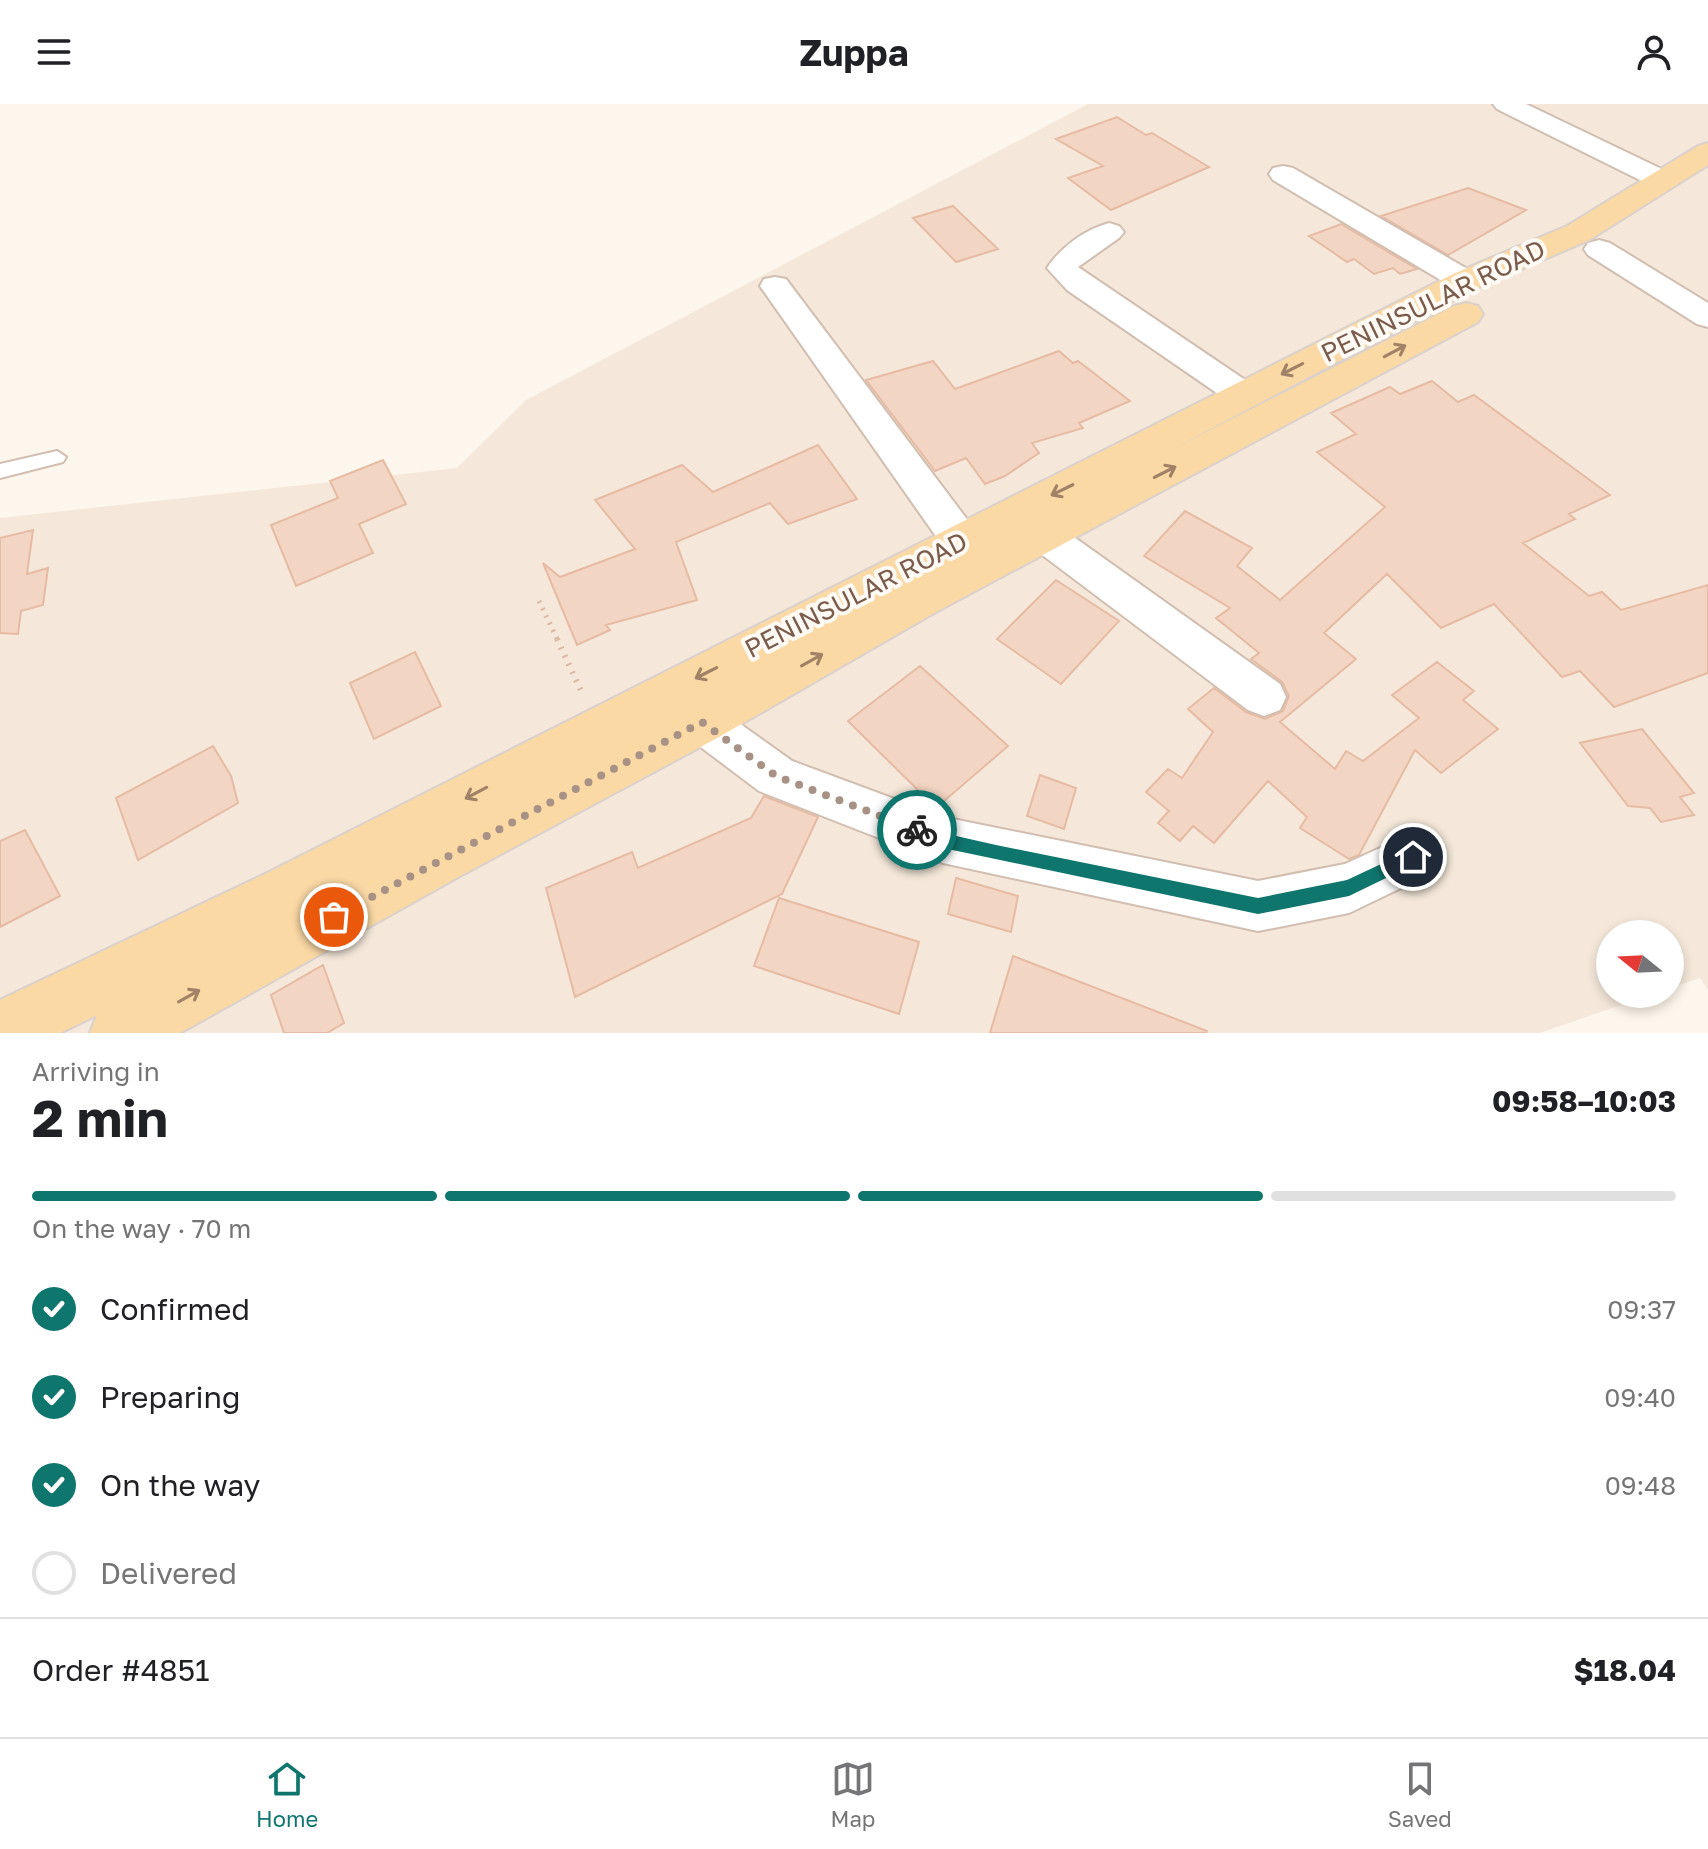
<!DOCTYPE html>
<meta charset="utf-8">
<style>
:root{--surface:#fff;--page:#f6f6f6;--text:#202124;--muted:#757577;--line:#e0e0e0;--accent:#0f766e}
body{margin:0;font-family:"Golos Text",sans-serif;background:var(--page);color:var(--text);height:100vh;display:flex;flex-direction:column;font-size:30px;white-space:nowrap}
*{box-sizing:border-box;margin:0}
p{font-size:26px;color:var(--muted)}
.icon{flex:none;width:44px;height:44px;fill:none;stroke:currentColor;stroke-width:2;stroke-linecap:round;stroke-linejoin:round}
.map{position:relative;height:929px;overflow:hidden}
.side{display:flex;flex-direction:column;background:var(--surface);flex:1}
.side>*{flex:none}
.needle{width:52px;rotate:288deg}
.controls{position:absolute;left:1596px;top:816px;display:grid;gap:16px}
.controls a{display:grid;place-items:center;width:88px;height:88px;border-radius:50%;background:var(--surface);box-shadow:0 4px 12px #0003;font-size:40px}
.pin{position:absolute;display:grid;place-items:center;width:68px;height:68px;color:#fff;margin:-34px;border:4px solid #fff;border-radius:50%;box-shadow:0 2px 8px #0007}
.courier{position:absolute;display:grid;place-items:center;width:80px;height:80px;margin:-40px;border:6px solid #0f766e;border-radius:50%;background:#fff;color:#222;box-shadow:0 2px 10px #0007}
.headline em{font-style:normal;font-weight:700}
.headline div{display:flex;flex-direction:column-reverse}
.headline{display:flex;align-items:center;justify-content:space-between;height:136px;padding:0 32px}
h1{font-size:52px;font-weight:700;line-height:60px}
.bar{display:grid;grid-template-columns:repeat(4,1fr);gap:12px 8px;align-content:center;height:96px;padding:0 32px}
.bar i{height:10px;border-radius:6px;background:var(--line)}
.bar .selected{background:var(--accent)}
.bar p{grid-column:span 4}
.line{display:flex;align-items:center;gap:20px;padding:0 32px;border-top:2px solid var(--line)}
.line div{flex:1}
ol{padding:0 32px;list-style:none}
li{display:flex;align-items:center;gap:24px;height:88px}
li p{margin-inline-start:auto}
li .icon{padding:8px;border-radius:50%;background:var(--accent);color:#fff;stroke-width:4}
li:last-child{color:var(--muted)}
li i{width:44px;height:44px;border:4px solid var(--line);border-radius:50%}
header{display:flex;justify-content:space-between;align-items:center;height:104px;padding:0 32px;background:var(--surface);font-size:36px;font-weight:700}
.tabs{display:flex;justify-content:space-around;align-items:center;height:112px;border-top:2px solid var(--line);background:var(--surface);font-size:22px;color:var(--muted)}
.tabs a{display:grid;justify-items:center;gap:4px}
.tabs .selected{color:var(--accent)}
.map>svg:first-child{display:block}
.residential{fill:#f5e8da}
.building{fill:#f3d5c3;stroke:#e6bba3;stroke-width:2}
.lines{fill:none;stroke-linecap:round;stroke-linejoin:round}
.service-casing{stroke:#d1beb0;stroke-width:4}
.minor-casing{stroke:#d1beb0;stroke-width:4}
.primary-casing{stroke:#dad1cd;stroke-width:4}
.path-far1{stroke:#d9b8a5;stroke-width:5;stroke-dasharray:2 6;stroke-linecap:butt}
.path{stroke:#d9b8a5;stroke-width:6;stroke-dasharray:2 7;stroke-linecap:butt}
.service{fill:#fff;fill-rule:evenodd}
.minor{fill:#fff;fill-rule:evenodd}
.primary{fill:#fbd9a5;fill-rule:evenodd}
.oneway{stroke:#a18267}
.route{fill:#0f766e}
.done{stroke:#a89285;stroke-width:8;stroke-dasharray:0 14.4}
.labels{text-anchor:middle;stroke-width:8;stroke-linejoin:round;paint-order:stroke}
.street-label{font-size:26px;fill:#7a5c4d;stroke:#fffaf3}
</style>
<header><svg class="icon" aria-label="menu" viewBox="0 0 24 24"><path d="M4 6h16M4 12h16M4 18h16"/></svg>Zuppa<svg class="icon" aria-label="person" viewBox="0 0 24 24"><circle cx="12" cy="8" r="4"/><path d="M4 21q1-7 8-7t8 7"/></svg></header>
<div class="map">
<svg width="1708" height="929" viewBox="0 0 1708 929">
<rect width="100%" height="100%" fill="#fdf6ec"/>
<path class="residential" d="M1088,0H1708V886L1700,874L1670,884V830H1610V890H1653L1540,929H0V414L457,364L526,296Z"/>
<path class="building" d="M1117,13L1146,31L1152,29L1209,63L1111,106L1068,74L1103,62L1056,35Z
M1468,84L1526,106L1448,151L1381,112Z
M953,102L978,126L998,145L956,158L913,114Z
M1341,120L1417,165L1400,170L1393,164L1374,170L1354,155L1347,158L1309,132Z
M1059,247L1073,259L1078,257L1130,297L1079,319L1083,324L1032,339L1039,349L1005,372L985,380L966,354L935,367L866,276L933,257L955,285Z
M1432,277L1458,298L1474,291L1610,391L1569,410L1575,415L1523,439L1589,492L1602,488L1621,506L1708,481V569L1614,603L1580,567L1562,573L1494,500L1441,524L1387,470L1324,529L1356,555L1280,618L1335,665L1346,647L1363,657L1419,614L1392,591L1437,558L1474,587L1463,596L1498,625L1441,669L1415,646L1359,751L1349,755L1300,724L1307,713L1268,677L1214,739L1193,722L1180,737L1158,719L1169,707L1146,688L1168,665L1182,674L1213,628L1188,605L1214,584L1246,608L1265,615L1283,607L1289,592L1282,578L1251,555L1259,549L1216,514L1230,504L1144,452L1185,407L1252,444L1237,462L1280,496L1385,403L1317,348L1356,330L1331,309L1390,283L1400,290Z
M818,341L857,395L788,420L770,399L676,438L697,496L606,521L610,526L577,541L543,459L560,473L635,445L595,396L682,361L713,388Z
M383,356L406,400L359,420L373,449L296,482L271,421L338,394L330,377Z
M33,426L27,470L48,464L43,501L21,507L18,530L0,529V434Z
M1056,476L1119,517L1061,580L997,535Z
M415,548L441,602L374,635L350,579Z
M920,562L1008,642L936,704L848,617Z
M1642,625L1694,689L1680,693L1694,711L1661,718L1650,704L1628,702L1580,639Z
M213,642L231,672L238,699L138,756L116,694Z
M1040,671L1076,684L1064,725L1027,712Z
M764,692L818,713L782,790L575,893L546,784L632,748L638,764L751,714Z
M25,726L60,792L0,823V737Z
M956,774L1018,792L1011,828L948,810Z
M779,794L919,838L899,910L754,862Z
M1013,852L1207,927L1206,929H990Z
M323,861L344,919L327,929H284L271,891Z"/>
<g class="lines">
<g class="service-casing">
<path id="service" d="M57,347L66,353L63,358L0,374V360Z"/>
</g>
<g class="minor-casing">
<path id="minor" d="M1493,0H1526L1672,70L1676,76L1672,82L1662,84L1652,82L1497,5Z
M1283,62L1293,64L1476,170L1480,177L1476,184L1465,186L1454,184L1273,76L1269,70L1273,64Z
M1109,119L1119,122L1124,128L1119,134L1078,163L1254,282L1259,290L1254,298L1242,301L1230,298L1067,186L1047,164C1061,143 1084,126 1109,119Z
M1599,136L1610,139L1708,199V223L1697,220L1588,151L1584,145L1588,139Z
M775,173L786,175L975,426L981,437L975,448L961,452L947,448L760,182L764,175Z
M1043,416L1057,421L1280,580L1286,593L1280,606L1264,612L1248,606L1029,441L1024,431L1029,421Z
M702,598L718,604L792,657L943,713L1258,777L1345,760L1413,729L1430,736L1438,753L1430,770L1349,809L1258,827L943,759L759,687L686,632L680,618L686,604Z"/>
</g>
<g class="primary-casing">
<path id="primary" d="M1708,39V61L1589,136L1477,184L1171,346L1454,202L1466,199L1478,202L1483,210L1478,218L934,509L719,633L460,772L180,929H90L97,911L60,929H0V896L269,768L1453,170L1567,122L1698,42Z"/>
</g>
<path class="path-far1" d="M539,497L558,537"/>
<path class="path" d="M557,535L583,591"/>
<use href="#service" class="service"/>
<use href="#minor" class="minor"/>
<use href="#primary" class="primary"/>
</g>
<defs><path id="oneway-shaft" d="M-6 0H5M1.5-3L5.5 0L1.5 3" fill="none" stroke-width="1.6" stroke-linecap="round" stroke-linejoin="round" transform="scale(2)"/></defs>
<g class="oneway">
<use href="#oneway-shaft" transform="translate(1395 247) rotate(-28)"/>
<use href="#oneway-shaft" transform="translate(1292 265) rotate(153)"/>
<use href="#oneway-shaft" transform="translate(1165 368) rotate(-27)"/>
<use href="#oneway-shaft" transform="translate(1062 386) rotate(154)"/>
<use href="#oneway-shaft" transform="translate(812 556) rotate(-29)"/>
<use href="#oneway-shaft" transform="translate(706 569) rotate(153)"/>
<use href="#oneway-shaft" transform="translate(476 689) rotate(152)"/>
<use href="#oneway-shaft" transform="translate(189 892) rotate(-29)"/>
</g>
<path class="route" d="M917,719L943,729L996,741L1258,794L1347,776L1413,745L1421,753L1419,758L1349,792L1258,810L943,744L912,731V721Z"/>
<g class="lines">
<path class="done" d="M334,813L702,618L776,672L917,726"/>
</g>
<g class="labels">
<g class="street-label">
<text transform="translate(1433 197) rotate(-26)" y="9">PENINSULAR ROAD</text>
<text transform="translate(856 491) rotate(-27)" y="9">PENINSULAR ROAD</text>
</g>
</g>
</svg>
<div class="controls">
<a><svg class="needle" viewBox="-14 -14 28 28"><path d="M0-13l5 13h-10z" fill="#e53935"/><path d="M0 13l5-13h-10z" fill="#757577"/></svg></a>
</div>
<div class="pin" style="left:334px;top:813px;background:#ea580c"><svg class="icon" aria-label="bag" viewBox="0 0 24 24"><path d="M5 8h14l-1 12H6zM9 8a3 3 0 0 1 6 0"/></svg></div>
<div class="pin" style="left:1413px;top:753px;background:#1f2937"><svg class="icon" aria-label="home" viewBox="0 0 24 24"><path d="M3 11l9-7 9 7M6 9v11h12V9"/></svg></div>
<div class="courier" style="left:917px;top:726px"><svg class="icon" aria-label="bike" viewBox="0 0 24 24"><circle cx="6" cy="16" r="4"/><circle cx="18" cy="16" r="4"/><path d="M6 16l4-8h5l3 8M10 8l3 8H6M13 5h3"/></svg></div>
</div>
<section class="side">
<div class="headline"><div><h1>2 min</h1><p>Arriving in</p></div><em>09:58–10:03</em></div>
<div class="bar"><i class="selected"></i><i class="selected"></i><i class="selected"></i><i></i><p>On the way · 70 m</p></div>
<ol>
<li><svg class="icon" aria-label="check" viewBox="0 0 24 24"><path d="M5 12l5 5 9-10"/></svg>Confirmed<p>09:37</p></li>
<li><svg class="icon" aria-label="check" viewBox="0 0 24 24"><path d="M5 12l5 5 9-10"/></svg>Preparing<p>09:40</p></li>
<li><svg class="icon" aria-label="check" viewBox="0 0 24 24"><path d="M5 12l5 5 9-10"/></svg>On the way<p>09:48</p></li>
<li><i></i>Delivered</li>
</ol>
<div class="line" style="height:104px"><div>Order #4851</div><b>$18.04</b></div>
</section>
<nav class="tabs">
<a class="selected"><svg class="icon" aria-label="home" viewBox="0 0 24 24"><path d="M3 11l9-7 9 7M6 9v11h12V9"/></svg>Home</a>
<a><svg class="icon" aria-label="map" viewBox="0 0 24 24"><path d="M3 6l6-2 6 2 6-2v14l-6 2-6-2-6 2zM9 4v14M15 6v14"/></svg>Map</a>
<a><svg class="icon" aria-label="saved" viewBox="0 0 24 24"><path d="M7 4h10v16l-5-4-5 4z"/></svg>Saved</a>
</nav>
